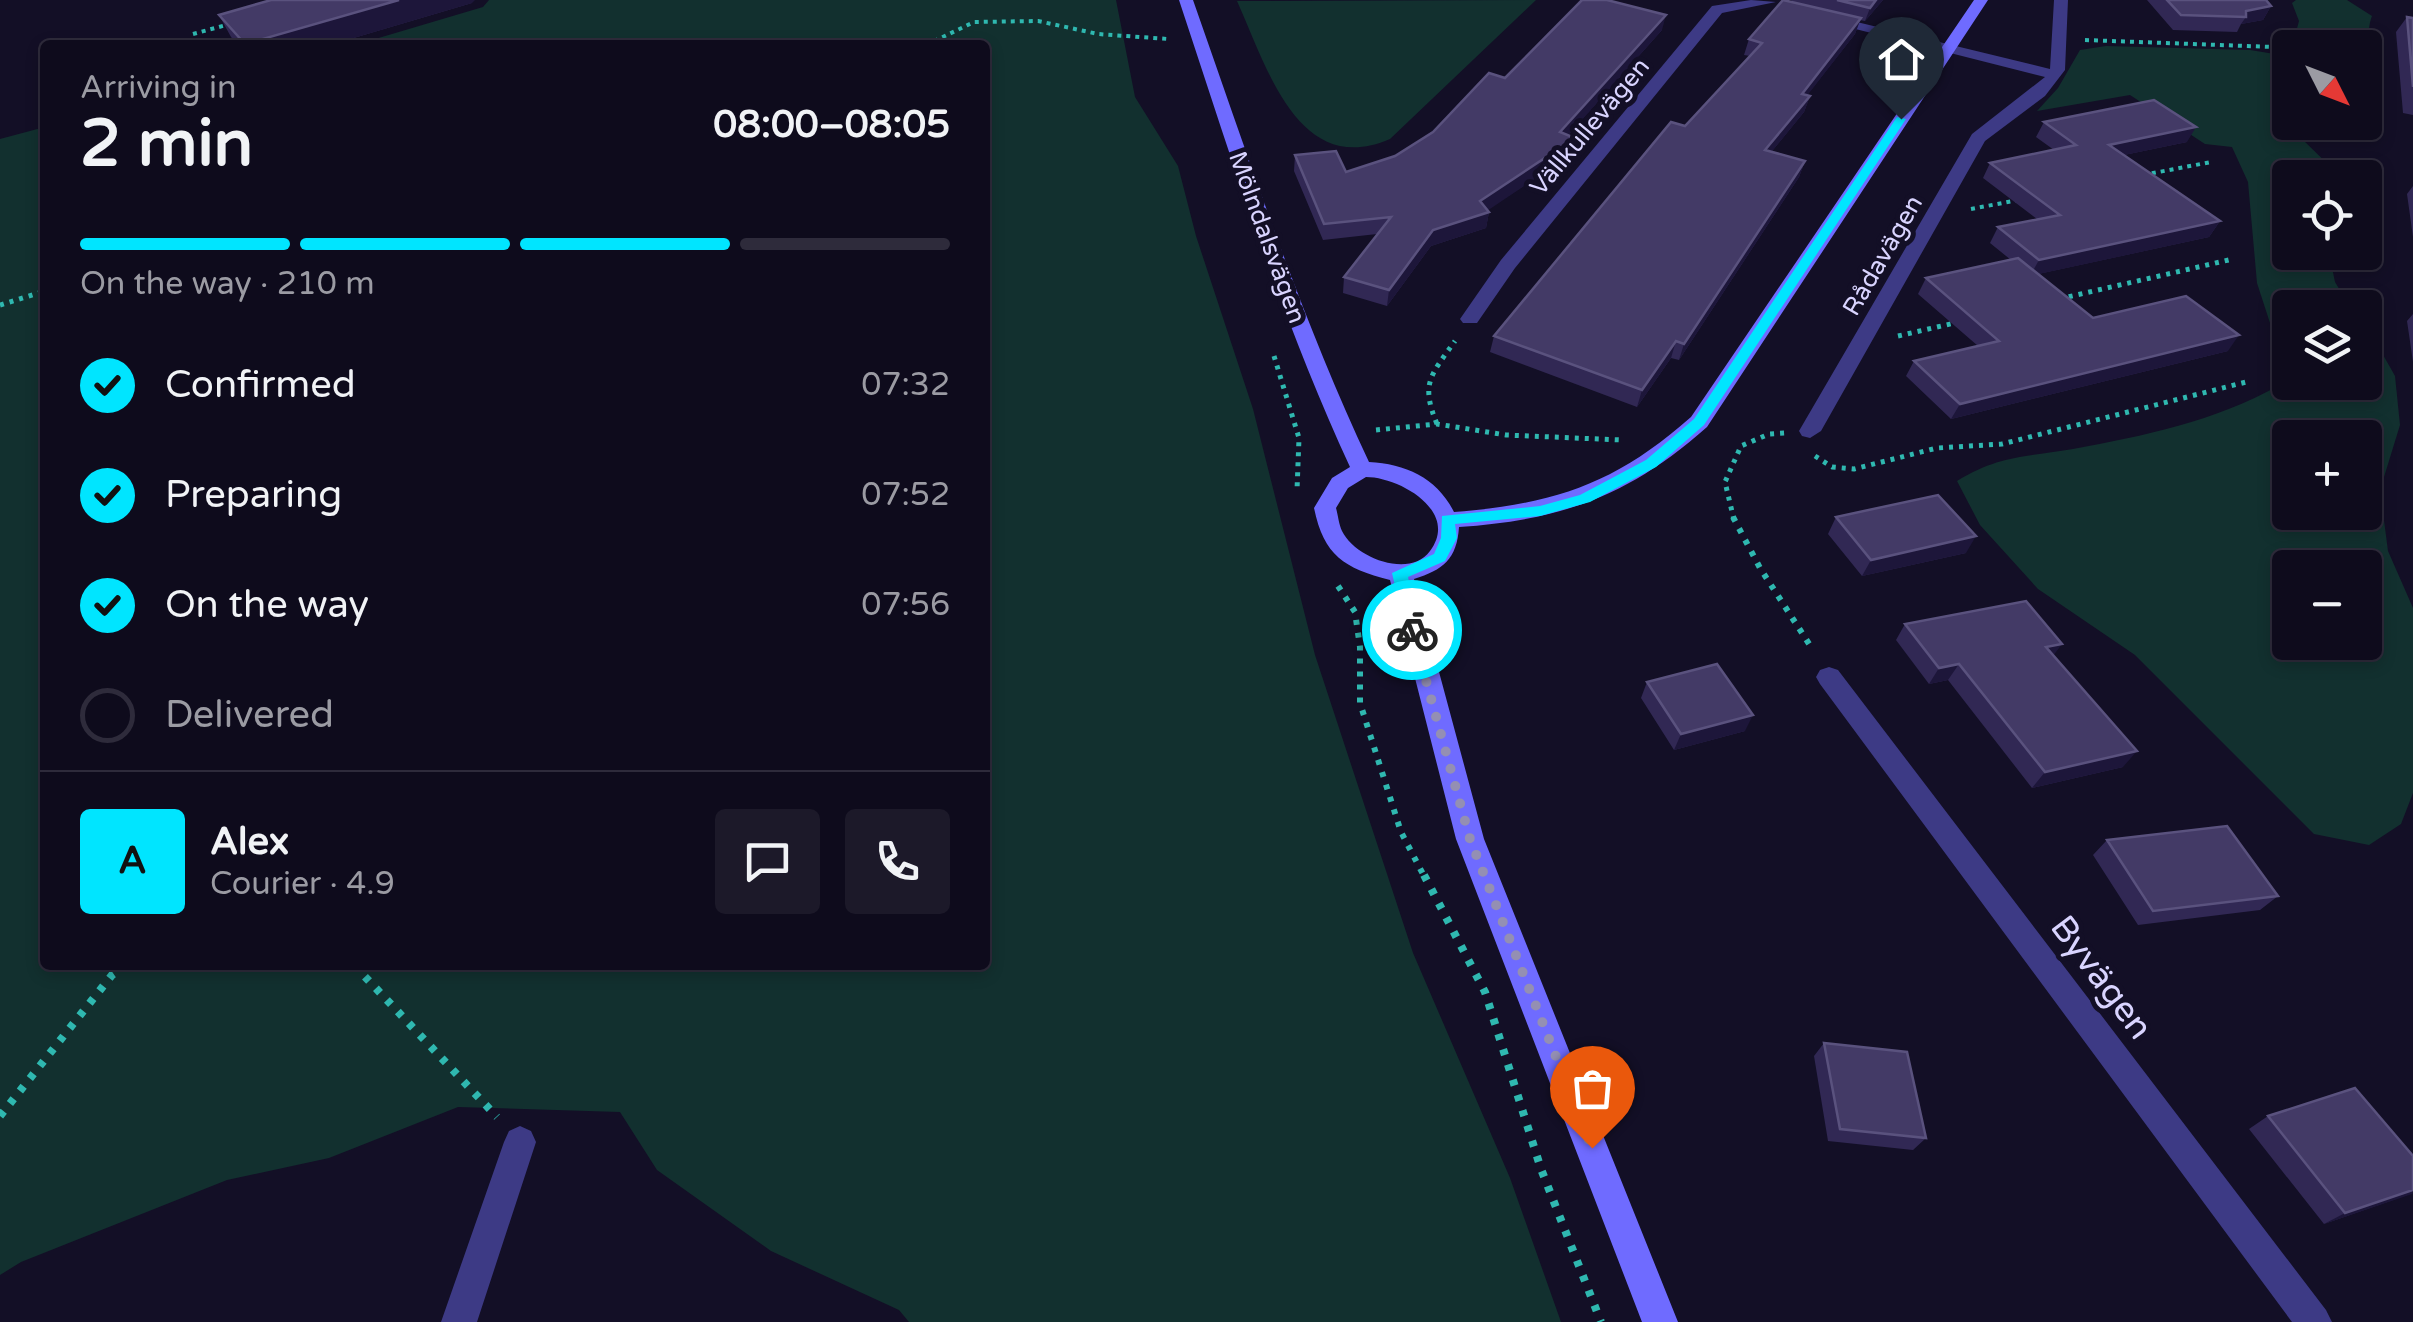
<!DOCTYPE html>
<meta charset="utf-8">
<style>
:root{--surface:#0e0b1c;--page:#1c1929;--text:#f1f3f6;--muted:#9b9ba3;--line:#2e2b3b;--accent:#00e5ff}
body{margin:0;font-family:"Varela Round",sans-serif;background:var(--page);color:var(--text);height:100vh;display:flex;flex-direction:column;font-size:38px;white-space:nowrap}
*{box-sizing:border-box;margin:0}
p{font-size:32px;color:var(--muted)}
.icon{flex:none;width:55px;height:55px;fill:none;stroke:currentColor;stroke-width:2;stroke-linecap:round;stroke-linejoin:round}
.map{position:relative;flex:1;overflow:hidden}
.panel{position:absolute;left:40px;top:40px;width:950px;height:930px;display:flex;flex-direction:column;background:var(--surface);border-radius:10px;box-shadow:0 5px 15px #0003,0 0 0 2px var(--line)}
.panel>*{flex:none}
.needle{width:65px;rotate:132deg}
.controls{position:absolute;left:2272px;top:30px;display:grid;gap:20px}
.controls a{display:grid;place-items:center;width:110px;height:110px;border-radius:10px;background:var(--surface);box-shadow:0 5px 15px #0003,0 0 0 2px var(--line);font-size:50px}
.pin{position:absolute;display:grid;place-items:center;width:85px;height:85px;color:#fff;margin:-102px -42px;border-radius:50% 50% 50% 0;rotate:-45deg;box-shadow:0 0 10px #0007}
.pin .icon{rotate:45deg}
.courier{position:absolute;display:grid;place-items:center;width:100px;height:100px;margin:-50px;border:8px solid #00e5ff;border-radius:50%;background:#fff;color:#222;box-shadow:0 2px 12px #0007}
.head em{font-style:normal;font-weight:700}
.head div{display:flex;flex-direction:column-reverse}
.head{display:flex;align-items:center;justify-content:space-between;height:170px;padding:0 40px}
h1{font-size:65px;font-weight:700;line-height:75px}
.bar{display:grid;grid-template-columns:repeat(4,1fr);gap:15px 10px;align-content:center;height:120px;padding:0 40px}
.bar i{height:12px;border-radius:8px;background:var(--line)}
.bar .selected{background:var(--accent)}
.bar p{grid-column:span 4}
.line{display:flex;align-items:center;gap:25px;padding:0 40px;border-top:2px solid var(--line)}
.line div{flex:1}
.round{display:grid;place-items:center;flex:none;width:105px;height:105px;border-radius:10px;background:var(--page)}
ol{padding:0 40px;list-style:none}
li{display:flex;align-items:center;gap:30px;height:110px}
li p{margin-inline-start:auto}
li .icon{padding:10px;border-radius:50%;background:var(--accent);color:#111;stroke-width:4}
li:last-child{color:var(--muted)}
li i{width:55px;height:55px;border:5px solid var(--line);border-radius:50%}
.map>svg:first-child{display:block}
.green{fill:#12302f;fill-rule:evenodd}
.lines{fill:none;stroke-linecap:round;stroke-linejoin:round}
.path-far3{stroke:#2fb8b0;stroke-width:4;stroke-dasharray:4 5;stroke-linecap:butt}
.path-far2{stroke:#2fb8b0;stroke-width:5;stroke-dasharray:4 6;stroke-linecap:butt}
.path-far1{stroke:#2fb8b0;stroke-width:6;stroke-dasharray:5 8;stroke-linecap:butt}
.path{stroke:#2fb8b0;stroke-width:8;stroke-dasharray:6 10;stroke-linecap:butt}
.street{fill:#3d3a85;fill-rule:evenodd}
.secondary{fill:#6f6bff;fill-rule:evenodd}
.wall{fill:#312854}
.shaded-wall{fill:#1d163a}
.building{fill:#433a66;stroke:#5a527e;stroke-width:2.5}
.route{fill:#00e5ff}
.done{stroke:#948fb3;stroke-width:10;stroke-dasharray:0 18}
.labels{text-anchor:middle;stroke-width:10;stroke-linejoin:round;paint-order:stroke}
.far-street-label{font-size:25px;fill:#d9d4ff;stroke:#130f26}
.near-street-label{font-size:35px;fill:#d9d4ff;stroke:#130f26}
</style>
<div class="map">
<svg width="2413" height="1322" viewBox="0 0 2413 1322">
<rect width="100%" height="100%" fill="#130f26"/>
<path class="green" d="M489,0H1116L1135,97L1178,166L1196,236L1253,409L1315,655L1413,953L1510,1178L1561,1322H909L899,1310L771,1251L657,1170L620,1112L458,1107L329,1158L227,1180L21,1262L0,1275V139L45,127V965H985V45H355L483,7Z
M1536,0L1390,139C1298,179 1266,65 1237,1Z
M2296,0H2347L2372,16C2358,52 2400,66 2365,108V48L2292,47L2299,21L2292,3Z
M2106,46L2250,50L2287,56L2290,51V122L2303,123L2302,139L2341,177L2290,178V252L2329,253L2335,282L2350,307L2290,308V382H2365V323L2395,376L2400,425L2380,490L2388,551L2413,608V793L2401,824L2369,845L2314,834L2135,655L2038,589L1980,525L1957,481C1999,455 2026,457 2073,449C2144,436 2215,421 2278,386L2283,363L2257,283L2248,182L2232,147L2205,144L2130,95L2037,111L2058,88L2080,50ZM2290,438H2365V512H2290ZM2290,568H2365V642H2290Z"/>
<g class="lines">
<path class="path-far3" d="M193,34L230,24
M2085,40L2273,47
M926,45L974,22L1038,21L1098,34L1168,39
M2143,175L2211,162
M1971,209L2018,200"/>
<path class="path-far2" d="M2059,299L2233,259
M0,305L45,291
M1898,336L1959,322
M1274,356L1299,438L1297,490
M1437,424C1420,383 1431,375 1455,341
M1376,430L1437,424L1506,435L1622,440
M1815,456L1832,467L1854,469L1937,448L2002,444L2250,381
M1734,520L1725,482L1741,446L1769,434L1785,433"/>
<path class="path-far1" d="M1733,517L1760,568L1813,650
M1338,586L1355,612L1360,647V703L1401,832L1425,878"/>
<path class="path" d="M1424,875L1485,992L1541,1169L1601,1322
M354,965L497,1117
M0,1116L112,975L126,965"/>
<path class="street" d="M1751,0L1776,2L1722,13L1515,268L1477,323H1463L1460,319L1501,260L1712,6Z
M2054,0H2068L2065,70L2045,96L1985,141L1821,431L1810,438L1802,436L1799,431L1972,134L2045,77L1820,20L1828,15L2050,69Z
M1829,667L1838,670L2326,1310L2332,1322H2292L1820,684L1816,677L1820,670Z
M520,1126L531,1131L536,1142L477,1322H441L504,1142L509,1131Z"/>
<path class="secondary" d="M1179,0H1193C1248,156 1299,313 1369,462C1406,464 1437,478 1454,512C1555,504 1615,484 1691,417L1974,0H1988L1707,427C1629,496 1562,520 1459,527C1457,559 1443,570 1414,579L1484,839L1678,1322H1642L1456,839L1390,580C1344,568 1324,556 1314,508L1332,478L1350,467C1280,316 1231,157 1179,0ZM1366,477C1399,477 1460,511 1430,551C1410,579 1355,558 1342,531C1339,525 1338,515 1336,508L1348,488Z"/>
</g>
<path class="wall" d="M1792,0H1883L1865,21L1860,20L1855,34L1807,95L1810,96L1804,112L1772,151L1805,161L1799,177L1679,360L1671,358L1637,407L1490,352L1494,336L1750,56L1744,55L1749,39Z
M2147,0H2266L2271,6L2263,20L2241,24L2237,32L2173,30Z
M472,3L330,45H238L231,37L219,15Z
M2407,17L2413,18V115L2403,113L2396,32Z
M1662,30L1568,135L1572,154L1487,210L1489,212L1486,228L1431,246L1387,306L1343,293L1344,277L1377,234L1323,240L1294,171L1295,155L1346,172L1395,156L1433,132L1505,78Z
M2044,122L2187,142L2124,155L2220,221L2209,237L2038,274L2093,318L2228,351L1951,419L1906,376L1914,361L1978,346L1918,294L1926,278L2011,260L1990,243L1998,227L2037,219L1983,178L1990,163L2054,150L2036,137Z
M2413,186V237L2407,194Z
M2413,314V362L2407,321Z
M1836,517L1966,553L1862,576L1828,534Z
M1905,624L2053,656L2123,767L2032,788L1948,680L1929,684L1896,640Z
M1647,682L1745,731L1674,750L1641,698Z
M2107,840L2278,896L2260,910L2138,925L2093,855Z
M1824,1043L1926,1138L1913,1150L1828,1141L1814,1056Z
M2268,1116L2413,1193L2324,1224L2249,1129Z"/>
<path class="shaded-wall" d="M399,0H475L472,3L330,45L245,44Z
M1876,0H1883L1865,21L1870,8Z
M2271,6L2263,20L2241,24L2246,17V11Z
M1666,15L1662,30L1557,148L1560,132Z
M1861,18L1855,34L1796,110L1802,94Z
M1810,96L1804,112L1760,166L1765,150Z
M2196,127L2187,142L2100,160L2109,145Z
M1575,138L1572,154L1481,215L1489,212L1486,228L1431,246L1387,306L1389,290L1433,230Z
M1805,161L1799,177L1679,360L1684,344Z
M2220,221L2209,237L2030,276L2039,260Z
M2239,335L2228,351L1951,419L1960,404Z
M1676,341L1671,358L1637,407L1642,390Z
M1976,536L1966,553L1862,576L1871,560Z
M2062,644L2050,660L2046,647Z
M1959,664L1948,680L1929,684L1939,668Z
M1753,715L1745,731L1674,750L1681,734Z
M2137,751L2123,767L2032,788L2045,772Z
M2413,1190L2412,1194L2324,1224L2345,1213Z"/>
<path class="building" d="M271,0H399L245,44L219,15Z
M1582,0H1607L1666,15L1560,132L1575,138L1480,201L1489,212L1433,230L1389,290L1344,277L1391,217L1324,224L1295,155L1336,151L1346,172L1395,156L1433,132L1489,73L1505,78Z
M1783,0L1861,18L1802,94L1810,96L1765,150L1805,161L1684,344L1676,341L1642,390L1494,336L1671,122L1685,126L1762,43L1749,39Z
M1837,0H1876L1870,8Z
M2167,0H2266L2271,6L2246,11V17L2181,15Z
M2407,17L2413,18V87Z
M2154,100L2196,127L2109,145L2220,221L2039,260L1998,227L2060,215L1990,163L2076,145L2044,122Z
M2018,258L2093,318L2186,296L2239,335L1960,404L1914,361L1999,341L1926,278Z
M1938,495L1976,536L1871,560L1836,517Z
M2026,601L2062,644L2046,647L2137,751L2045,772L1959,664L1939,668L1905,624Z
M1717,664L1753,715L1681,734L1647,682Z
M2227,826L2278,896L2153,911L2107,840Z
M1824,1043L1907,1052L1926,1138L1840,1129Z
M2355,1088L2413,1156V1190L2345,1213L2268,1116Z"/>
<path class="route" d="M1897,117L1906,119L1704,425L1656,467L1590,502L1540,516L1455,524L1457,538L1445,561L1408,577L1420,630L1412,636L1406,634L1392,573L1434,554L1441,538L1442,516L1540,506L1580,495L1646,460L1694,419Z"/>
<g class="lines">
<path class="done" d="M1412,630L1470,839L1592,1148"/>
</g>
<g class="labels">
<g class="far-street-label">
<text transform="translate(1589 126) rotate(-50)" y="9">Vällkullevägen</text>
<text transform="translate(1268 237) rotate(70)" y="9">Mölndalsvägen</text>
<text transform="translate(1882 255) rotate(-60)" y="9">Rådavägen</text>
</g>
<g class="near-street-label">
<text transform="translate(2102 977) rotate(53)" y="12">Byvägen</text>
</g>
</g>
</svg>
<div class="controls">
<a><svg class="needle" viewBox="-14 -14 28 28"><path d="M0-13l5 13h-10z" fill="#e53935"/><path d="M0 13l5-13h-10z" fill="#9b9ba3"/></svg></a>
<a><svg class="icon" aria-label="locate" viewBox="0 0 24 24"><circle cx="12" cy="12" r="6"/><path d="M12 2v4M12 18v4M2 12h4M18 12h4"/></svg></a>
<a><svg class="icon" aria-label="layers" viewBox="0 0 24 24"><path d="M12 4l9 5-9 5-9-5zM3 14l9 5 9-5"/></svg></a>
<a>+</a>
<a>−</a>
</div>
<div class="pin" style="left:1592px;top:1148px;background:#ea580c"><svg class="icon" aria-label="bag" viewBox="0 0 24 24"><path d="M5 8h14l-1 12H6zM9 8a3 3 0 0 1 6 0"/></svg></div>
<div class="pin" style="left:1901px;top:119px;background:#1f2937"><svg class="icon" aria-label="home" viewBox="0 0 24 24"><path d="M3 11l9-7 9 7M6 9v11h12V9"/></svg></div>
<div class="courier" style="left:1412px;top:630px"><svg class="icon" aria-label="bike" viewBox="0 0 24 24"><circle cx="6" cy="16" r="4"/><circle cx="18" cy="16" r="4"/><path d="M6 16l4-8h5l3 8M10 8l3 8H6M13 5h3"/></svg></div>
<section class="panel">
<div class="head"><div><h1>2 min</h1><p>Arriving in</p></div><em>08:00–08:05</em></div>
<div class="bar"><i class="selected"></i><i class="selected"></i><i class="selected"></i><i></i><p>On the way · 210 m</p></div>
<ol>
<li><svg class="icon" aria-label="check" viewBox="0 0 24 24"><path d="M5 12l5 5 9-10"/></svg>Confirmed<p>07:32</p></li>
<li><svg class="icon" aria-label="check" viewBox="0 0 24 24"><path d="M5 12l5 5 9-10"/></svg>Preparing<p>07:52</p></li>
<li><svg class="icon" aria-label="check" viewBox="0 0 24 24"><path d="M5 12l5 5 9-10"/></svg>On the way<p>07:56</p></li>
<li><i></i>Delivered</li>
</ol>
<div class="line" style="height:180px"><b class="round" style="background:var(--accent);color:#111">A</b><div><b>Alex</b><p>Courier · 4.9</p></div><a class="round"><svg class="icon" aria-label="chat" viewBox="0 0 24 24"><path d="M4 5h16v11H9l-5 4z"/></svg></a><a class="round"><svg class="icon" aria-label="phone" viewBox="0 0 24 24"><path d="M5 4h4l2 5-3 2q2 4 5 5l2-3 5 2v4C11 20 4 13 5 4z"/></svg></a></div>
</section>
</div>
